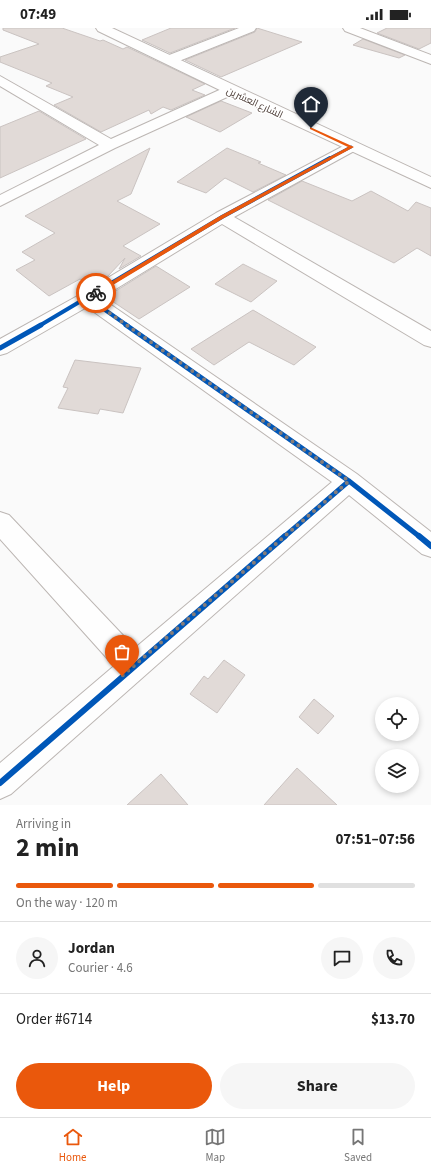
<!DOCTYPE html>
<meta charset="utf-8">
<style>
:root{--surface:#fff;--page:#f6f6f6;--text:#222;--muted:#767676;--line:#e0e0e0;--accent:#ea580c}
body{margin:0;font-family:"Source Sans 3",Cairo,sans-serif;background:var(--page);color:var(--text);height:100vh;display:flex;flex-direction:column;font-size:15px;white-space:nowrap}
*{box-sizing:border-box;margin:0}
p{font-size:13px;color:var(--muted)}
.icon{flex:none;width:22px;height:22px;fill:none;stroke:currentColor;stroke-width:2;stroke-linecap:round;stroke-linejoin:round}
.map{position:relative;height:777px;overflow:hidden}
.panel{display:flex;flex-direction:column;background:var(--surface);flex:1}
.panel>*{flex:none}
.fabs{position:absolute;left:375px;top:669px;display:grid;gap:8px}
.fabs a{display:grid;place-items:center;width:44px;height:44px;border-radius:50%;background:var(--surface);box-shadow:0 2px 6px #0003;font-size:20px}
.pin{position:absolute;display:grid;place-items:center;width:34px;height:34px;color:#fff;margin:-41px -17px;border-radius:50% 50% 50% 0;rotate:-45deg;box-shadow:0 0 4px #0007}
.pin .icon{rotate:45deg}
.courier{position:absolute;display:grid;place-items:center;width:40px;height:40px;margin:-20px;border:3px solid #ea580c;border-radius:50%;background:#fff;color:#222;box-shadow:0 1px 5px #0007}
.head em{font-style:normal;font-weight:700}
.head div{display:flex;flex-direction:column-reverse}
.head{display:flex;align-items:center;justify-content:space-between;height:68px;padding:0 16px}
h1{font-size:26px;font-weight:700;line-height:30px}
.bar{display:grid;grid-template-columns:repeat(4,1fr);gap:6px 4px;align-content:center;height:48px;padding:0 16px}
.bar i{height:5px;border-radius:3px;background:var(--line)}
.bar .selected{background:var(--accent)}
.bar p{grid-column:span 4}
.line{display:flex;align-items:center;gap:10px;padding:0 16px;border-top:1px solid var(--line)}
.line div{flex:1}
.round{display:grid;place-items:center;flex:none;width:42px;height:42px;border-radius:21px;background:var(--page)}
.action{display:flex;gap:8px;margin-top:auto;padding:8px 16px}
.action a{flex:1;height:46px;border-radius:24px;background:var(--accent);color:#fff;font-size:16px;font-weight:700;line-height:46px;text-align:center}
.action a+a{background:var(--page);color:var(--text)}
.status{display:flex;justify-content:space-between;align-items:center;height:28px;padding:0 20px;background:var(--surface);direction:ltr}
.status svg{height:11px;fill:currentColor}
.tabs{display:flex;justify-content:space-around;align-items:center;height:56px;border-top:1px solid var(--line);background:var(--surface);font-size:11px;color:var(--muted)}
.tabs a{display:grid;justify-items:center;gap:2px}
.tabs .selected{color:var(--accent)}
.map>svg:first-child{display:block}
.building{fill:#e1dad7;stroke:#cac3c1}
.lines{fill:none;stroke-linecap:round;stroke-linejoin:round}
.street-casing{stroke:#bcb6b3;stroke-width:2}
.secondary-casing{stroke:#bcb6b3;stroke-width:2}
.street{fill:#fefefe;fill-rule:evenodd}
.secondary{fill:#fefefe;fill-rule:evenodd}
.cycleway-far3-casing{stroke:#fff;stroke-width:4.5}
.cycleway-far2-casing{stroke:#fff;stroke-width:6}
.cycleway-far1-casing{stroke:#fff;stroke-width:8}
.cycleway-casing{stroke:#fff;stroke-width:9}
.cycleway-far3{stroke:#0057b8;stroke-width:3}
.cycleway-far2{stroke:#0057b8;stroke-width:4}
.cycleway-far1{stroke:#0057b8;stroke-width:5}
.cycleway{stroke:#0057b8;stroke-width:6}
.route{fill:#ea580c}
.done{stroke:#867d79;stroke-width:4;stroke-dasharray:0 7.2}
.labels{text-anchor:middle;stroke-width:3;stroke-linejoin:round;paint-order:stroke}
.far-street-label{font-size:10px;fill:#483933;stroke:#fff}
</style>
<div class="status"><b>07:49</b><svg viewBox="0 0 49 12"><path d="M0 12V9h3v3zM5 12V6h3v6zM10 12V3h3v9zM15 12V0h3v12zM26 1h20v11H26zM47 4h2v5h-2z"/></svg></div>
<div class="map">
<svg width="431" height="777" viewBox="0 0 431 777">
<rect width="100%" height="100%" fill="#fafafa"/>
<path class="building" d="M3,0H62L100,13L103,12L123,21L127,19L205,56L192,62L205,67L171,82L163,79L151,86L149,82L101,104L54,77L73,69L46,58L52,55L0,34V29L39,16L3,2Z
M171,0H235L170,25L142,12Z
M257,0L302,14L221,49L185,32L255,4Z
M387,0H431V15L419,21L377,5Z
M363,11L405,27L399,30L353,17Z
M221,73L252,85L220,104L186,89Z
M39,83L86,111L0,150V99Z
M150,120L131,166L117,173L160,196L123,218L141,228L119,241L125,230L108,248L91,258L80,251L49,268L16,242L35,232L22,224L55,205L25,188Z
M227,120L261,134L258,135L286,147L253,164L225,150L206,165L177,154Z
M302,153L352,173L371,163L408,183L416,174L431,180V228L417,220L394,235L268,172Z
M243,236L277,253L251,274L215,256Z
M156,238L190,259L139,291L106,269Z
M253,282L316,319L294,337L249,314L214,337L191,321Z
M75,332L141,340L123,385L100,381L98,386L58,380L68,360L63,359Z
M224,632L245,647L217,685L190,666L204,648L208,651Z
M314,671L334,688L318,706L299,689Z
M297,740L337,777H264Z
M161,746L188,777H127Z"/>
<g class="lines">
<g class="street-casing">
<path id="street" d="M239,0H256L254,3L174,35L169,36L162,32L164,29Z
M343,0H360L431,27V36L345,3Z
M0,48L111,111L226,59H236L238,62L236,65L115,120L0,178V167L99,117L0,58Z
M351,114L356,116L359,119L356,122L234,189L431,303V319L424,317L222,196L101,270L357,446L431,504V529L422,526L349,467L11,766L0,771V735L114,638L0,511V484L9,487L135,620L332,454L87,279L7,325L0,327V311L81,266L216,185Z"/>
</g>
<g class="secondary-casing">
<path id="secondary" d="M96,0H112L431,149V160L226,65L98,3Z"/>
</g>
<use href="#street" class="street"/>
<use href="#secondary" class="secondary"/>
<g class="cycleway-far3-casing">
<path id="cycleway-far3" d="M328,131L351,119"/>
</g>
<g class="cycleway-far2-casing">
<path id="cycleway-far2" d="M88,270L128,298
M39,298L222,189L330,130"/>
</g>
<g class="cycleway-far1-casing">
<path id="cycleway-far1" d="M126,297L349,453L420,509
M0,320L41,297
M284,509L349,453"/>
</g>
<g class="cycleway-casing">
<path id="cycleway" d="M419,508L431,518
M0,755L285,508"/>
</g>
<use href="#cycleway-far3" class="cycleway-far3"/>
<use href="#cycleway-far2" class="cycleway-far2"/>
<use href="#cycleway-far1" class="cycleway-far1"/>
<use href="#cycleway" class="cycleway"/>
</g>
<path class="route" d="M310,99L354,119L224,190L98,266H94V264L220,188L348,119L310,101Z"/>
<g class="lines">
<path class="done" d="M96,265L88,270L349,453L122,648"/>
</g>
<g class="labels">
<g class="far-street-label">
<text transform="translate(255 74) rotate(25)" y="4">الشارع العشرين</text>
</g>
</g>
</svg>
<div class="fabs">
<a><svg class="icon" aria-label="locate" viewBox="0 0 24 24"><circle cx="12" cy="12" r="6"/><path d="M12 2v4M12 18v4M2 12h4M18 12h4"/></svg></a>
<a><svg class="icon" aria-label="layers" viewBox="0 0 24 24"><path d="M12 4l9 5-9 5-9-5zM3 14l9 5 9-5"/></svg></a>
</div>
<div class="pin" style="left:122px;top:648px;background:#ea580c"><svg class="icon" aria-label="bag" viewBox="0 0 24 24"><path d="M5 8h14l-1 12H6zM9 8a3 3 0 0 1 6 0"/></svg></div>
<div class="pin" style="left:311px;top:100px;background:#1f2937"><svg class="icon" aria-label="home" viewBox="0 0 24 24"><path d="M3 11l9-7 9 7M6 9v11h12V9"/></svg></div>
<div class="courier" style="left:96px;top:265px"><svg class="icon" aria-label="bike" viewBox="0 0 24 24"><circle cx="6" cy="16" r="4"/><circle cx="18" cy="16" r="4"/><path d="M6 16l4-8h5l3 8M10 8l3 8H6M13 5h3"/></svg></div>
</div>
<section class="panel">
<div class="head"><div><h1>2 min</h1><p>Arriving in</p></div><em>07:51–07:56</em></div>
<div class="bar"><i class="selected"></i><i class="selected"></i><i class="selected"></i><i></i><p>On the way · 120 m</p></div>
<div class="line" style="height:72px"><a class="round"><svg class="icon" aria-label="person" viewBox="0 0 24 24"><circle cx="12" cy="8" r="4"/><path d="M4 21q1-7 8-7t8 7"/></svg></a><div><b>Jordan</b><p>Courier · 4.6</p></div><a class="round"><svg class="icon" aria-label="chat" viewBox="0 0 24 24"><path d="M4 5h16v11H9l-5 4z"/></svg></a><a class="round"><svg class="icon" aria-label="phone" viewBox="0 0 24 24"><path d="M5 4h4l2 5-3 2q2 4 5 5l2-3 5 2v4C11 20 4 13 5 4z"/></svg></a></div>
<div class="line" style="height:52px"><div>Order #6714</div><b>$13.70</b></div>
<div class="action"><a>Help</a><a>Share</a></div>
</section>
<nav class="tabs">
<a class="selected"><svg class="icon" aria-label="home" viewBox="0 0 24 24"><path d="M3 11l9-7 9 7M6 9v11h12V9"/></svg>Home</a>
<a><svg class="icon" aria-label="map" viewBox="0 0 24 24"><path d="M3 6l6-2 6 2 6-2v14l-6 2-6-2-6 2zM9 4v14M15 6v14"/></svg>Map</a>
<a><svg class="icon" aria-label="saved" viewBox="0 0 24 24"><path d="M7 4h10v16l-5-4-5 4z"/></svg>Saved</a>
</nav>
